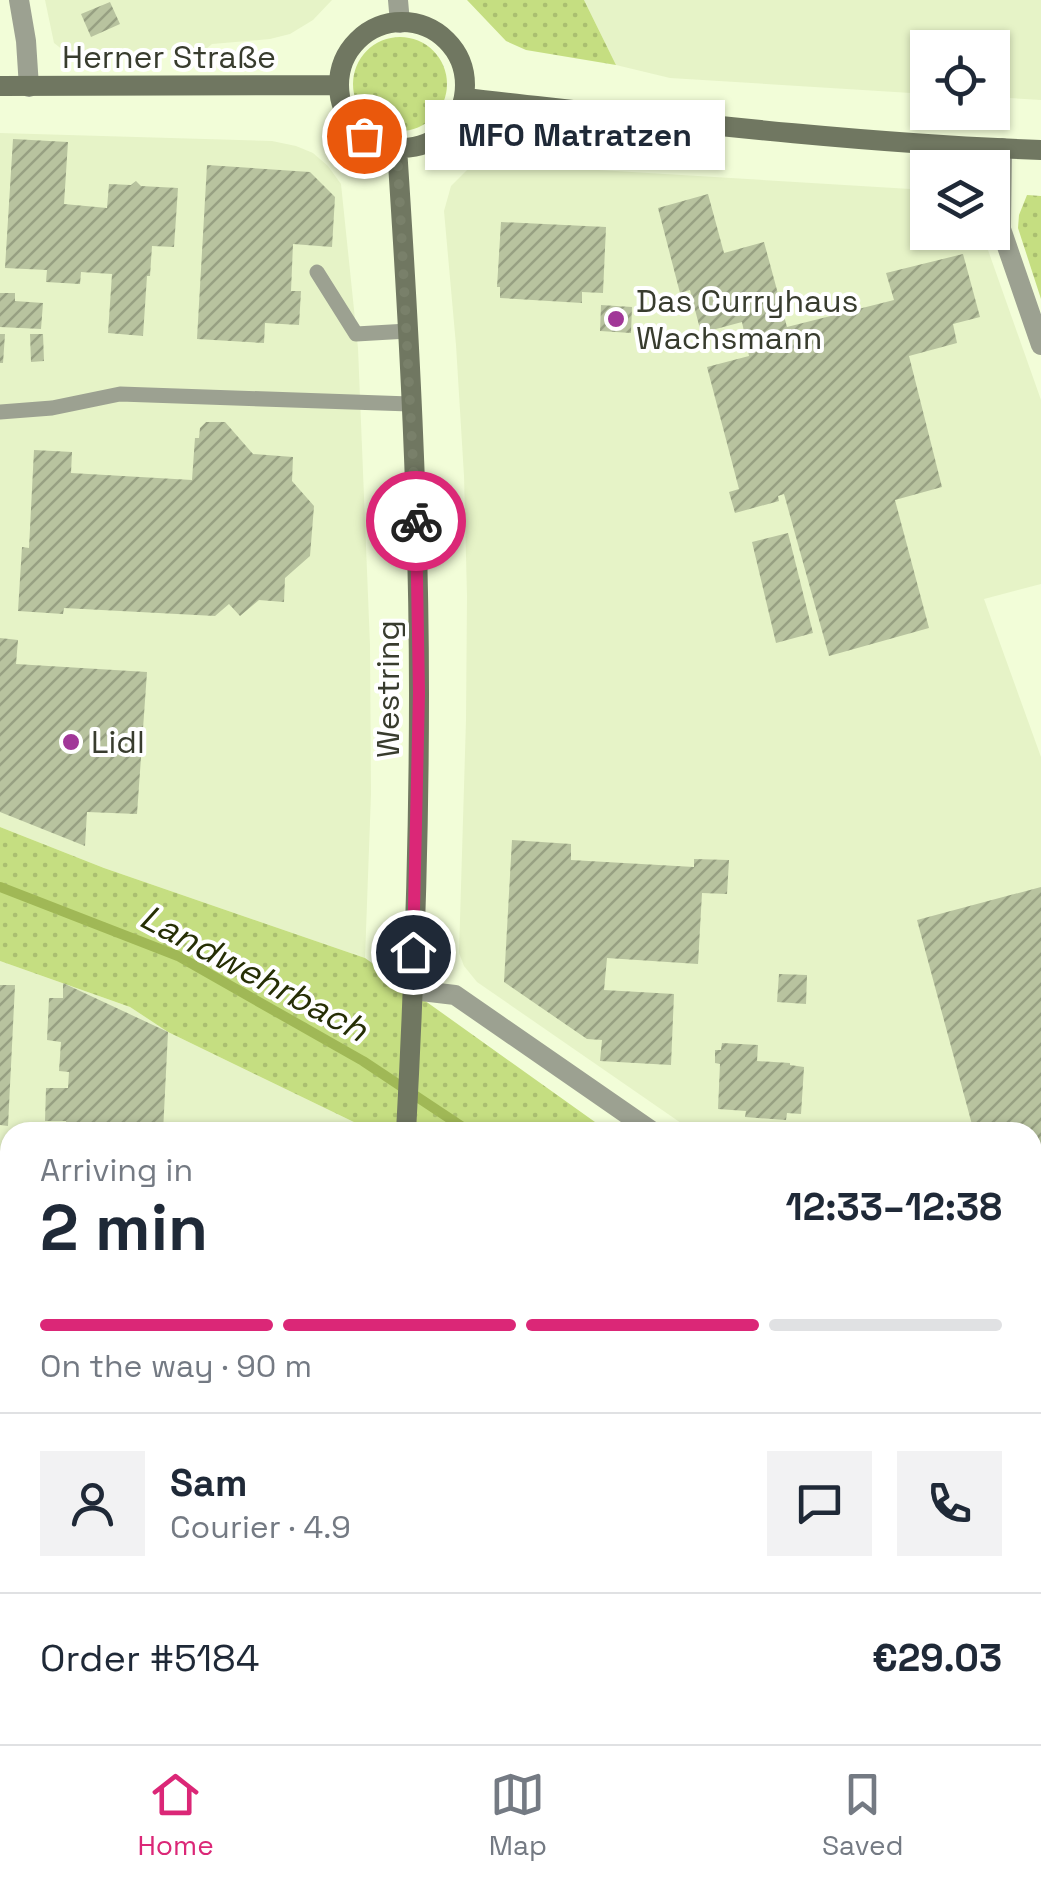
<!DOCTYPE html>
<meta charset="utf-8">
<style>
:root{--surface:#fff;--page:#f2f2f3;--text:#1f2937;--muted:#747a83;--line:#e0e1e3;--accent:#db2777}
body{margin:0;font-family:"Space Grotesk",sans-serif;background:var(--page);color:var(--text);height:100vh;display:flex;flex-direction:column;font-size:38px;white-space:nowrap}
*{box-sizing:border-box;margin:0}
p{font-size:32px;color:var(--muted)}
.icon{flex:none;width:55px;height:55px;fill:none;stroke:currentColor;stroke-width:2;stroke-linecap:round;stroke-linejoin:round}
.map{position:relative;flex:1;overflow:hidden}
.drawer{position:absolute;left:0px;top:1122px;width:1042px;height:622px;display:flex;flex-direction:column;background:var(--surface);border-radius:30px 30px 0 0;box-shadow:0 2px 8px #0004}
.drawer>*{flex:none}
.buttons{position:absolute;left:910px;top:30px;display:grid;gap:20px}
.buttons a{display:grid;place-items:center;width:100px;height:100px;border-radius:0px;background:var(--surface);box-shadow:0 2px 8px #0004;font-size:50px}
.pin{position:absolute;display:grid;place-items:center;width:85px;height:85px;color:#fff;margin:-42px;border:5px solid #fff;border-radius:50%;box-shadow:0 2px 10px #0007}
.courier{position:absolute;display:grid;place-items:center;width:100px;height:100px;margin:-50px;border:8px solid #db2777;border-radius:50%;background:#fff;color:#222;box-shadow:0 2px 12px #0007}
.bubble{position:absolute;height:70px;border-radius:0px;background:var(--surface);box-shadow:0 2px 8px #0004;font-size:32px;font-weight:600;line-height:70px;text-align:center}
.head em{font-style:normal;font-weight:600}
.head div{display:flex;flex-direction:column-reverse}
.head{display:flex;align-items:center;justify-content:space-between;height:170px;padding:0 40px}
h1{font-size:65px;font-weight:600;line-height:75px}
.bar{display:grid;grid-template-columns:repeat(4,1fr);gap:15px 10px;align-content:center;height:120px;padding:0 40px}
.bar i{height:12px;border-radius:8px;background:var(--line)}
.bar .active{background:var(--accent)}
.bar p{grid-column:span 4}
.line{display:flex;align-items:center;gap:25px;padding:0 40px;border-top:2px solid var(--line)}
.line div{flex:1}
.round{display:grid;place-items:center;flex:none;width:105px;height:105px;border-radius:0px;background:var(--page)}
.menu{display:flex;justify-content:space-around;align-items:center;height:140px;border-top:2px solid var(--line);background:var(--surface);font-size:28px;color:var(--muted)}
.menu a{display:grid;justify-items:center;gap:5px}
.menu .active{color:var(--accent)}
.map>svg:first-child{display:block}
.built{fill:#e6f3c7}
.grass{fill:url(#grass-dots)}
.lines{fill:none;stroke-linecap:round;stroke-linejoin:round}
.stream{stroke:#a0b856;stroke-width:10}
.building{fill:url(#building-hatch)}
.lane{stroke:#9ca191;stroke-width:15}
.street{stroke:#9ca191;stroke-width:20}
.secondary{stroke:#707761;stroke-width:20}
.done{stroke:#79806a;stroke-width:10;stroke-dasharray:0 18}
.route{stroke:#db2777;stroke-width:12}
.poi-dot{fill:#a13798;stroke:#fff;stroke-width:4}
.labels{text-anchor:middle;stroke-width:8;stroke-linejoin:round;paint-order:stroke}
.street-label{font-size:32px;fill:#383c2e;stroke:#fff}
.poi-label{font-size:32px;fill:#383c2e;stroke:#fff;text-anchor:start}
.water-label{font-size:35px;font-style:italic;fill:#262f05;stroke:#fff}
</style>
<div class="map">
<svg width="1041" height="1744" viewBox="0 0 1041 1744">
<defs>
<pattern id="grass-dots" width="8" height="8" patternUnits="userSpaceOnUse" patternTransform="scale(2.5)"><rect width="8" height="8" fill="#c5de81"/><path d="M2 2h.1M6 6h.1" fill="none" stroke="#aabf70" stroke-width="1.8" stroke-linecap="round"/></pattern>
<pattern id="building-hatch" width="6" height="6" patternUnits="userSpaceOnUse" patternTransform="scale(2.5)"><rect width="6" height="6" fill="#b8c39f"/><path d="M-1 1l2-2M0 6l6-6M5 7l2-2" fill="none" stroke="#97a082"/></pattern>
</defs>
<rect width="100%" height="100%" fill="#f2fdd8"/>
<path class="built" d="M45,0H332L313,20L290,34L270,39L212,44L206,49L76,53L63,50L54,43Z
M584,0H1041V100L993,97L992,48H928L927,94L670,78L616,65Z
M0,133L272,141L296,146L313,153L328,166L341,184L358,348L370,645L371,794L365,958L104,868L0,827Z
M499,164L927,190L928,232L982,233L1041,400V584L984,599L1041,757V1313L1032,1312V1132H694L477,982L464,966L459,953L466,720L467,596L464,476L456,345L444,211L451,186L469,168Z
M0,961L130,1007L168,1032L360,1125L371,1132H10V1735H1032L1033,1593L1041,1599V1744H0Z"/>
<path class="grass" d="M467,0H584L616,65L526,50L506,41Z
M353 84a47 47 0 1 1 94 0a47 47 0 1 1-94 0Z
M1027,195L1041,196V299L1018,228L1019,215Z
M0,827L104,868L365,958L609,1132H371L360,1125L168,1032L130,1007L0,961Z
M1033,1423L1041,1429V1599L1033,1593Z"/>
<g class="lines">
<path class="stream" d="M0,887L178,956L363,1061L470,1132
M1032,1522L1041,1528"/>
</g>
<path class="building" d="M110,2L120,24L91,37L81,14Z
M13,139L68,142L64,204L107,208L109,184L131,185L136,181L141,186L178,188L174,247L152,246L150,276H147L143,336L108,333L112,274L81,272L80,284L46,282L47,270L5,268Z
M207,165L310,172L335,197L332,247L293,244L291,291H301L299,325L265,323L264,343L197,339Z
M708,194L724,253L764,242L787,327L894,300L886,273L963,254L980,317L953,324L957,343L909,356L942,487L895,500L929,628L829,656L784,494L778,496L779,501L735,513L729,492L739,489L707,367L749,356L742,322L701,333L690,290L680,293L658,208Z
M501,222L606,227L603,293L582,292V303L500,298V287H497Z
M0,293H15V301L43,303L41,329L0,327Z
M601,305L632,307L631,333L600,331Z
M0,334H5L3,363H0Z
M30,334H43L44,361L31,362Z
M206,422H225L253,454L293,457L292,481L314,506L310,556L285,578L284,602L259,600L240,616L229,604L215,616L64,608L63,614L18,611L22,547L29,548L34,450L72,452L71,473L192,480L195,438H199L200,428Z
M788,533L813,633L776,643L752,542Z
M0,638L18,640L16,664L147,672L137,814L87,812L85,846L0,812Z
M512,840L571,844V860L694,867V859L729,860L727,894L702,893L698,964L607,958L604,990L674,994L671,1065L600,1061L602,1040L587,1039L504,982Z
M1041,887V1283L1032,1285V1132H974L917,920Z
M779,974L807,975L806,1004L777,1002Z
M63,983L168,1032L163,1132H66V1121H45L46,1088H68L69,1072L59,1071L61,1042L47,1040L49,998H63Z
M0,985H15L8,1126L0,1125Z
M722,1043L758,1045L757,1061L790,1063V1065L804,1067L801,1114L787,1113L786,1120L745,1117L746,1111L718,1109L720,1064L715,1063V1050H721Z
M0,1541H10V1668H0Z
M0,1706H10V1735H129V1744H0Z
M173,1735H287V1744H173Z
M555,1735H765V1744L555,1743Z"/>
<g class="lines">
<path class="lane" d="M317,272L356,334L408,331
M0,412L52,408L120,394L410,404
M380,1741L418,1744"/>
<path class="street" d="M19,0L26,41L29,87
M398,0L400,23
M1002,148L1001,229L1041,345
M413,990L455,995L653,1132
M0,1243L10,1245
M1032,1346L1041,1349"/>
<path class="secondary" d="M339 85a63 63 0 1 1 126 0a63 63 0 1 1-126 0Z
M0,86L338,85
M465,98C656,119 848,143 1041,150
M397,148C409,329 419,512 419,693C419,839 414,986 406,1132
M380,1744V1735"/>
</g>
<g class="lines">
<path class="done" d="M364,136L377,144L397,148L416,521"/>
<path class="route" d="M413,952L419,693L416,521"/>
</g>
<g class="poi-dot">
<circle cx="616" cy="319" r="10"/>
<circle cx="71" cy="742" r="10"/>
</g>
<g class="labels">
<g class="street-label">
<text x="169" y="68">Herner Straße</text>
<text transform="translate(388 689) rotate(-90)" y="11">Westring</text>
</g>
<g class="poi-label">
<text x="636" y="312">Das Curryhaus<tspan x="636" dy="37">Wachsmann</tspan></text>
<text x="91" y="753">Lidl</text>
</g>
<g class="water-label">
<text transform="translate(254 973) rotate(28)" y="12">Landwehrbach</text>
</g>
</g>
</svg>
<div class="buttons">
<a><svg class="icon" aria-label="locate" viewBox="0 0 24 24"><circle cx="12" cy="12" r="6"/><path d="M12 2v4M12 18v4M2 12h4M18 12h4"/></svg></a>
<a><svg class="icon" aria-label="layers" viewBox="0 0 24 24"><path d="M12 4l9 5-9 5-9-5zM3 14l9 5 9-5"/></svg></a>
</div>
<div class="pin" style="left:364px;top:136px;background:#ea580c"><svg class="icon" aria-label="bag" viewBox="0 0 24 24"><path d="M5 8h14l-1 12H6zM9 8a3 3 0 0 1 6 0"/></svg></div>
<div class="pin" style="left:413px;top:952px;background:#1f2937"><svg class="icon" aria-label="home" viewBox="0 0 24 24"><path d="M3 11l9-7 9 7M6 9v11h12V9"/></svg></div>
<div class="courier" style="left:416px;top:521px"><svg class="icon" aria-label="bike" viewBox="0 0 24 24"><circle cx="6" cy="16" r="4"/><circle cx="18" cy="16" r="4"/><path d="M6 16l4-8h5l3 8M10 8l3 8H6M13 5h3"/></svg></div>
<div class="bubble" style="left:425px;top:100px;width:300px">MFO Matratzen</div>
<section class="drawer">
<div class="head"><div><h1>2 min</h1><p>Arriving in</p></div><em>12:33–12:38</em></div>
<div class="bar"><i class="active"></i><i class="active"></i><i class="active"></i><i></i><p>On the way · 90 m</p></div>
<div class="line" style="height:180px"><a class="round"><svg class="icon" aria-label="person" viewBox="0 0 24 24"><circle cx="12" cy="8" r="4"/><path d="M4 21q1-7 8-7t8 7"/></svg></a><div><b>Sam</b><p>Courier · 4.9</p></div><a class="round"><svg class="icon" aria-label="chat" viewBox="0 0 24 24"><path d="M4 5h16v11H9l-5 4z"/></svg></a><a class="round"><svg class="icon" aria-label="phone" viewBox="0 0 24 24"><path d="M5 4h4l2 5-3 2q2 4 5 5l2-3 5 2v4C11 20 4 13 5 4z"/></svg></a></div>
<div class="line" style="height:130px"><div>Order #5184</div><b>€29.03</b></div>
</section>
</div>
<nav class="menu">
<a class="active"><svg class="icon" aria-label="home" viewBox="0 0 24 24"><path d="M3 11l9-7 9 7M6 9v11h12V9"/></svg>Home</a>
<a><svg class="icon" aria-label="map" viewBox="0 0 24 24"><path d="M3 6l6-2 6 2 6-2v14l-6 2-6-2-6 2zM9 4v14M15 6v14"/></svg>Map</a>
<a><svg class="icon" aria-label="saved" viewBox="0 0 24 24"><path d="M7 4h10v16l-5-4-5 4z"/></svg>Saved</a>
</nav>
